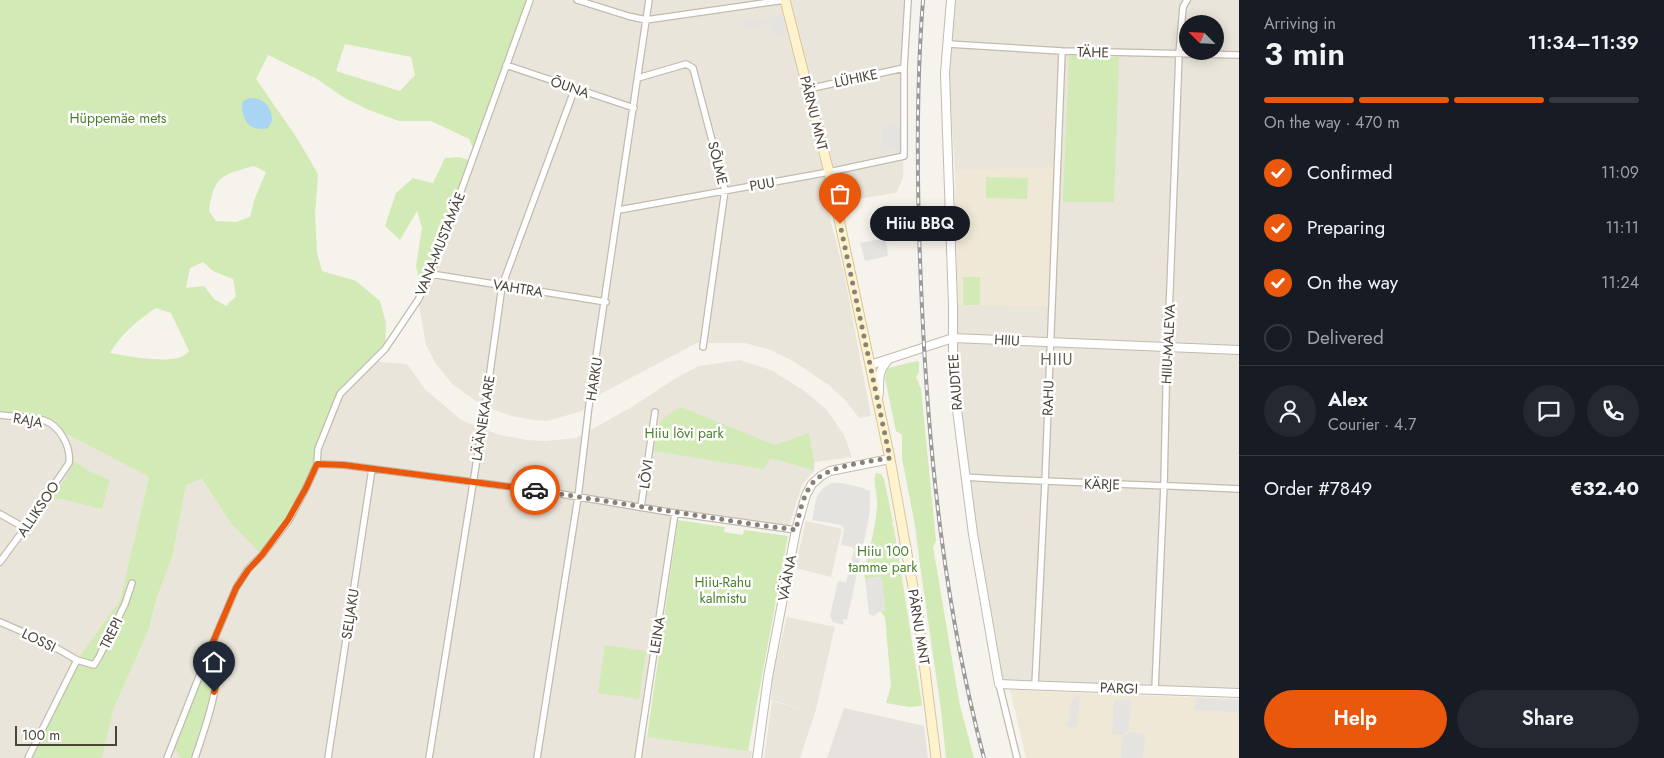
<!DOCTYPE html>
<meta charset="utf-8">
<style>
:root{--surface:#171b24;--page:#242831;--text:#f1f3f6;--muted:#9ea1a6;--line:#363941;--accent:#ea580c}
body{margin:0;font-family:Jost,sans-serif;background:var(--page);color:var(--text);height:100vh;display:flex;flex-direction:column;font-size:19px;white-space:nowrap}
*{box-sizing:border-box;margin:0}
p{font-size:16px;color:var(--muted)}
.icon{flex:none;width:28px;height:28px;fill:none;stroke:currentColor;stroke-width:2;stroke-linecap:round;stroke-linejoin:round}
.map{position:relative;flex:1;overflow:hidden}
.drawer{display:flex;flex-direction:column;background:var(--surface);width:425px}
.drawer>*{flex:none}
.needle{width:32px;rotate:294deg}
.buttons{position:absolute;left:1179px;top:15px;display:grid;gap:10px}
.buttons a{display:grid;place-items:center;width:45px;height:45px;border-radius:50%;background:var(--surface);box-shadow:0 2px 12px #0003;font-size:25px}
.scale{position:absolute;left:15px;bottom:12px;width:102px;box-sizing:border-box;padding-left:5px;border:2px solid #4b4439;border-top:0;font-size:14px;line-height:18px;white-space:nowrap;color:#4b4439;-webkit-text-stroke:4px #fff;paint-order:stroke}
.pin{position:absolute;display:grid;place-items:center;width:42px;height:42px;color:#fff;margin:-51px -21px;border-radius:50% 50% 50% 0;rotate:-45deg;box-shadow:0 0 5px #0007}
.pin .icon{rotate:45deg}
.courier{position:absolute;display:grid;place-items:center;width:50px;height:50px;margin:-25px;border:4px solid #ea580c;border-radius:50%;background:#fff;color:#222;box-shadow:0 1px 6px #0007}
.bubble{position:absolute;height:35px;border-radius:18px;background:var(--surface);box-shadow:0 2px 12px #0003;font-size:16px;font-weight:600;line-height:35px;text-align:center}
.overview em{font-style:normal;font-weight:600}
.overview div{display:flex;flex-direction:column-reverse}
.overview{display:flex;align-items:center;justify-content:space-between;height:85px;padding:0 25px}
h1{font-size:32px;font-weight:600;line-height:38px}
.bar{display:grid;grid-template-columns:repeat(4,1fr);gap:8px 5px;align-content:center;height:60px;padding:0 25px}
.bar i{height:6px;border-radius:4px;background:var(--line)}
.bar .current{background:var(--accent)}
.bar p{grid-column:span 4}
.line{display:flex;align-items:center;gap:12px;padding:0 25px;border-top:1px solid var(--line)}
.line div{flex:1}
.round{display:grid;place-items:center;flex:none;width:52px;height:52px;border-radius:26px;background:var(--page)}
ol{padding:0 25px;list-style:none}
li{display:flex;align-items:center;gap:15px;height:55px}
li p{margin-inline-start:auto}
li .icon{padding:5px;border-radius:50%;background:var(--accent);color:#fff;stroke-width:4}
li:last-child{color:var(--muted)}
li i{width:28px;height:28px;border:2px solid var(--line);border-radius:50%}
.action{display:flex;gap:10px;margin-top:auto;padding:10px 25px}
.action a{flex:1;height:58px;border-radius:30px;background:var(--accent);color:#fff;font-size:20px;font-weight:600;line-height:58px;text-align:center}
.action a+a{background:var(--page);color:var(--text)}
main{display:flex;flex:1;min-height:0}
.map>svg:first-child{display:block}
.residential{fill:#eae5da;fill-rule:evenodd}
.industrial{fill:#e6e2dd}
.education{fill:#efe8d6}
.green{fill:#d2eab5;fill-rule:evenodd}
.parking{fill:#e5e3e0}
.water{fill:#a9d4f2}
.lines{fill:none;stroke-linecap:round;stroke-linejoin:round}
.minor-casing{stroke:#c2bbae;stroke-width:8}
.tertiary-casing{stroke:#c2bbae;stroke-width:10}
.secondary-casing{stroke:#d6c79b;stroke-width:11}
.minor{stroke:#fff;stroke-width:5.5}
.tertiary{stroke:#fff;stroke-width:8}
.secondary{stroke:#fff3cd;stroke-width:9}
.rail-casing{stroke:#9a9a9a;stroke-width:4}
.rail{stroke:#fff;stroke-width:2;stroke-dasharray:5.5;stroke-linecap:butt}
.done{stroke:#878178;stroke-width:5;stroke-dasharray:0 9}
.route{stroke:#ea580c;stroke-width:6}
.labels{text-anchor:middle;stroke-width:5;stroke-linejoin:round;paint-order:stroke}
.street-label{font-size:14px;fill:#4b4439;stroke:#fff}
.park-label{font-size:14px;fill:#4a7f2a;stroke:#fff}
.quarter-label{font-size:16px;letter-spacing:1px;fill:#6e6250;stroke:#fff}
</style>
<main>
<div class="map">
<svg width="1239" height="758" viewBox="0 0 1239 758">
<rect width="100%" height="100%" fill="#f6f3ec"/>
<path class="residential" d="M530,0H908L903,178L896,193L851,200L827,206L844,273L871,416L859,418L847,402L830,386L793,361L768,349L745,343H697L602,393L582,411L547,421L534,420L511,416L490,408L476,401L452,384L436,364L426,345L418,300Z
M954,0H1239V693L1200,692L1151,686L1035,685L999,684L973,534L953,338L958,305L955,170L949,74ZM1188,24H1215V51H1188Z
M375,359L381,362L407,364L425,389L461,420L500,435L527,440L545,441L576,438L630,408L676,378L699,366L740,360L771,370L803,390L826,409L844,435L852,457L815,462L814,471L802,485L788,529L676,513L641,736L752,751L751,758H102L114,708L149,629L157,597L172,558L186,485L202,479L229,521L317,464L318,449L340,394Z
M0,416L44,420L57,429L149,477L120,600L77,660L28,758H0Z
M806,521L842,529L831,577L795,568Z
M787,617L835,627L815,713L771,700L773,674Z
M772,701L815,713L800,758H764Z"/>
<path class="industrial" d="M844,708L924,726L928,758H827Z"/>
<path class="education" d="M1057,167L1051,307L958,305L955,170Z
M1010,690L1239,699V758H1026Z"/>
<path class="green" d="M0,0H530L475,152L469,139L431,121H399L369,110L343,97L317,79L268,55L256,79L297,138L318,174L315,214L317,253L322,271L356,281L380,301L386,323L385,349L340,394L318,449L314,465L289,518L261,554L229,521L202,479L186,485L172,558L157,597L149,629L114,708L102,758H28L77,660L120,600L149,477L57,429L44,420L0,415ZM345,44L411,57L415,75L400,91L336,71ZM254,166L266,172L255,198L250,217L236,222L216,221L209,211C214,175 222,175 254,166ZM203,262L213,271L233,279L236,296L226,306L214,299L204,286L186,288L190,268ZM156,308L171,313L189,351C187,353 185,355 183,356C168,364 127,356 110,353C120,335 139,319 156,308Z
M1069,56L1119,57L1114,202H1063Z
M459,157L472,161L422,291L416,266L422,228L417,211L400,240L385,226L396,193L413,178L433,183L445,158Z
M986,177L1028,178L1027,199L986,198Z
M963,277H980V305H963Z
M917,361L919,362V373L916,377L921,389L936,541L933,547L960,706L974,758H946L941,710L919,558L915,526L902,458V435L896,431L885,379L886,372L888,368Z
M681,407L775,445L809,433L814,461V470L770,458L764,469L654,451C659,422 654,422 681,407Z
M74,461L89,471L110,480L102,509L62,499L50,498L66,478Z
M876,473L881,474L884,479L893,522L892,524L894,528L922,705L920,706L909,707L886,703L891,686L885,617L880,611H885L881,577L865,579L864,572C869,550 876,527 877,505C878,495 872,482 876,473Z
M678,520L725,527L724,532L743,535L744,530L788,536L748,751L647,737Z
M605,645L646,651L639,699L598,693Z
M213,658L214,659V685L194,758H181L173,746L210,660Z"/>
<path class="parking" d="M782,15L787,33L773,36L769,23L744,30L742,23Z
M895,124V126L900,125V149L881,153L882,127Z
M886,238L888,256L865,261L860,243Z
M831,483H841L864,488L865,490H870V509L868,522L847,620L842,619L844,622V625L833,622L830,616L838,581L846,582L854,550L852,547L841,545L844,528L841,525L812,520L817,496L822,489Z
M881,577L885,611H880L874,616L869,614L865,579Z
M1080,696L1077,727H1067L1070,707L1074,697Z
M1196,698L1239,700V718H1237V712L1195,710Z
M1131,699L1129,730L1121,735L1112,734L1114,700Z
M1130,732L1145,735L1143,758H1121L1122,738Z"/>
<path class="water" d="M249,98C264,98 272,107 272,121L268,128C249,133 241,119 242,102Z"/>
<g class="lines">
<g class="minor-casing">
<path id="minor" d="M577,0L628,16L646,20L785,0
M948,44L1062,51L1239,55
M506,65L634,108
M638,78L686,64L693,68L725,190L703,347
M808,89L904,68
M619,210L829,172L904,156V68L908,0
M431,274L606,302
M0,415C13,417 30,416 43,420C60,425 71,447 69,463L25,528L0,562
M317,464L344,465L543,491L675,513L796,530
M965,477C1056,483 1148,484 1239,489
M641,507L655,412
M0,514L25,528
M0,622L46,642L77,660L94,665L99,657L125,604L132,583
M999,684L1017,758
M1035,685L1045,483L1062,51
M1155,689L1164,485L1167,348L1170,289L1179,54L1183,7L1187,0
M28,758L77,660
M167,758L206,659L236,588L248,569L262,555L289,520L306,488L317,464L318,449L340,394L385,349L418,300L431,274L530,0
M195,758C207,721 224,681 213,642
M328,758L372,469
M429,758L484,415L502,286L575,88
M537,758L578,497L590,397L649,0
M638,758L675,513"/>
</g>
<g class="tertiary-casing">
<path id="tertiary" d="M951,0L945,73L953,306V357L956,402L973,534L999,684L1239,693
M870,365L953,338L1239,350
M878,399C881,381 875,374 889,359
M757,758L768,677L796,530L806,495L812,484L821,476L830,471L890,459"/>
</g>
<g class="secondary-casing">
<path id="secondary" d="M785,0L829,172L890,459L918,615L936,758"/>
</g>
<use href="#minor" class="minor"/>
<use href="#tertiary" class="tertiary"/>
<use href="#secondary" class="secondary"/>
<g class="rail-casing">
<path id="rail" d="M923,0C915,102 917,204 922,307C929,459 945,610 984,758"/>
</g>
<use href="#rail" class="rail"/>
</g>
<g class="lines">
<path class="done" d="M535,490L745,523L796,530C799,515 802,498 811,485C825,465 868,462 890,458L840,224"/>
<path class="route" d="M214,692L217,684V673L216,654L213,642L236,588L248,570L262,555L288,520L306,488L317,464L344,465L535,490"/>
</g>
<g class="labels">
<g class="street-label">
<text transform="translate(1093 52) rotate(1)" y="5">TÄHE</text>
<text transform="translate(856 78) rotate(-12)" y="5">LÜHIKE</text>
<text transform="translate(570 87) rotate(19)" y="5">ÕUNA</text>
<text transform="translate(814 113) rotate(76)" y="5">PÄRNU MNT</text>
<text transform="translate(718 163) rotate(76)" y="5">SÕLME</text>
<text transform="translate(762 184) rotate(-10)" y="5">PUU</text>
<text transform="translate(440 244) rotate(-68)" y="5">VANA-MUSTAMÄE</text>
<text transform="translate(518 288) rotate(9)" y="5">VAHTRA</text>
<text transform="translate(1007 340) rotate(3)" y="5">HIIU</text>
<text transform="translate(1168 344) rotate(-87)" y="5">HIIU-MALEVA</text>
<text transform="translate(594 379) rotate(-81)" y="5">HARKU</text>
<text transform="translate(955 382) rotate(-94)" y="5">RAUDTEE</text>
<text transform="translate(1048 398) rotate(-88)" y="5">RAHU</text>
<text transform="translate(483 418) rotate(-81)" y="5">LÄÄNEKAARE</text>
<text transform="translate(28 420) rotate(10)" y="5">RAJA</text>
<text transform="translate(646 474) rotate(-82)" y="5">LÕVI</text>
<text transform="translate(1102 484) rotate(1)" y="5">KÄRJE</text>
<text transform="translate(38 509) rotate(-56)" y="5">ALLIKSOO</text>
<text transform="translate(787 578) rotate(-79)" y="5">VÄÄNA</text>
<text transform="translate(350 614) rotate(-81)" y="5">SELJAKU</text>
<text transform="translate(919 627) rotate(81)" y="5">PÄRNU MNT</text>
<text transform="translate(111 633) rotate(-64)" y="5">TREPI</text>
<text transform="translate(657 635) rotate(-81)" y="5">LEINA</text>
<text transform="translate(39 640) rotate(26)" y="5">LOSSI</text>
<text transform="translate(1119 688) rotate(2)" y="5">PARGI</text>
</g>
<g class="park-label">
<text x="118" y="123">Hüppemäe mets</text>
<text x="684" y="438">Hiiu lõvi park</text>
<text x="883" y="556">Hiiu 100<tspan x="883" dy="16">tamme park</tspan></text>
<text x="723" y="587">Hiiu-Rahu<tspan x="723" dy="16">kalmistu</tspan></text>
</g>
<g class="quarter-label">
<text x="1057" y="365">HIIU</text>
</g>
</g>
</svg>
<div class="buttons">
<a><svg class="needle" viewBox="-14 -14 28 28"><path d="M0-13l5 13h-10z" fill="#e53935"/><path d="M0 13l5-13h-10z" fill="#9ea1a6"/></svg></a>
</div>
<div class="scale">100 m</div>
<div class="pin" style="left:840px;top:224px;background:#ea580c"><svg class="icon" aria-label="bag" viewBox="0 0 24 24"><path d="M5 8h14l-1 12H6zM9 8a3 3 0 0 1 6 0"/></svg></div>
<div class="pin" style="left:214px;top:692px;background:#1f2937"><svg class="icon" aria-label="home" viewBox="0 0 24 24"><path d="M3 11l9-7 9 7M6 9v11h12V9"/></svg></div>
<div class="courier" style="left:535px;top:490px"><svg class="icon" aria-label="car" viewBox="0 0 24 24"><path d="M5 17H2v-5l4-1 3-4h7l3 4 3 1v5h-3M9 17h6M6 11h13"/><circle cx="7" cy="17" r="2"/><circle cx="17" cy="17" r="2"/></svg></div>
<div class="bubble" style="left:870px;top:206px;width:100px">Hiiu BBQ</div>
</div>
<section class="drawer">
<div class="overview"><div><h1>3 min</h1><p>Arriving in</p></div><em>11:34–11:39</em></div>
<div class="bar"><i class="current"></i><i class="current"></i><i class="current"></i><i></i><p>On the way · 470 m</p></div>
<ol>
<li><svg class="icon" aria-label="check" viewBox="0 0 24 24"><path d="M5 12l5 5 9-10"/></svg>Confirmed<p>11:09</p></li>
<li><svg class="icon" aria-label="check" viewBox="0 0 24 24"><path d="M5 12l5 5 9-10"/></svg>Preparing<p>11:11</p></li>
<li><svg class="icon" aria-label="check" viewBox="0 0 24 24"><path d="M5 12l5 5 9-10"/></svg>On the way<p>11:24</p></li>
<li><i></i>Delivered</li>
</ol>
<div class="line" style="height:90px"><a class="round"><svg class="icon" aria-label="person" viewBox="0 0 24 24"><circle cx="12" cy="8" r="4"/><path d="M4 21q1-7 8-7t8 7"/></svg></a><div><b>Alex</b><p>Courier · 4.7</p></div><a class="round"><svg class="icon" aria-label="chat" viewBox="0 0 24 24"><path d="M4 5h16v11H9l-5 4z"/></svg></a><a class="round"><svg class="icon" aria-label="phone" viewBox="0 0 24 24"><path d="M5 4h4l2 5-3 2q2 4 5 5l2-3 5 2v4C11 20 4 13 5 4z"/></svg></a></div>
<div class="line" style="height:65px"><div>Order #7849</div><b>€32.40</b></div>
<div class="action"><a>Help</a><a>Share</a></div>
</section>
</main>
